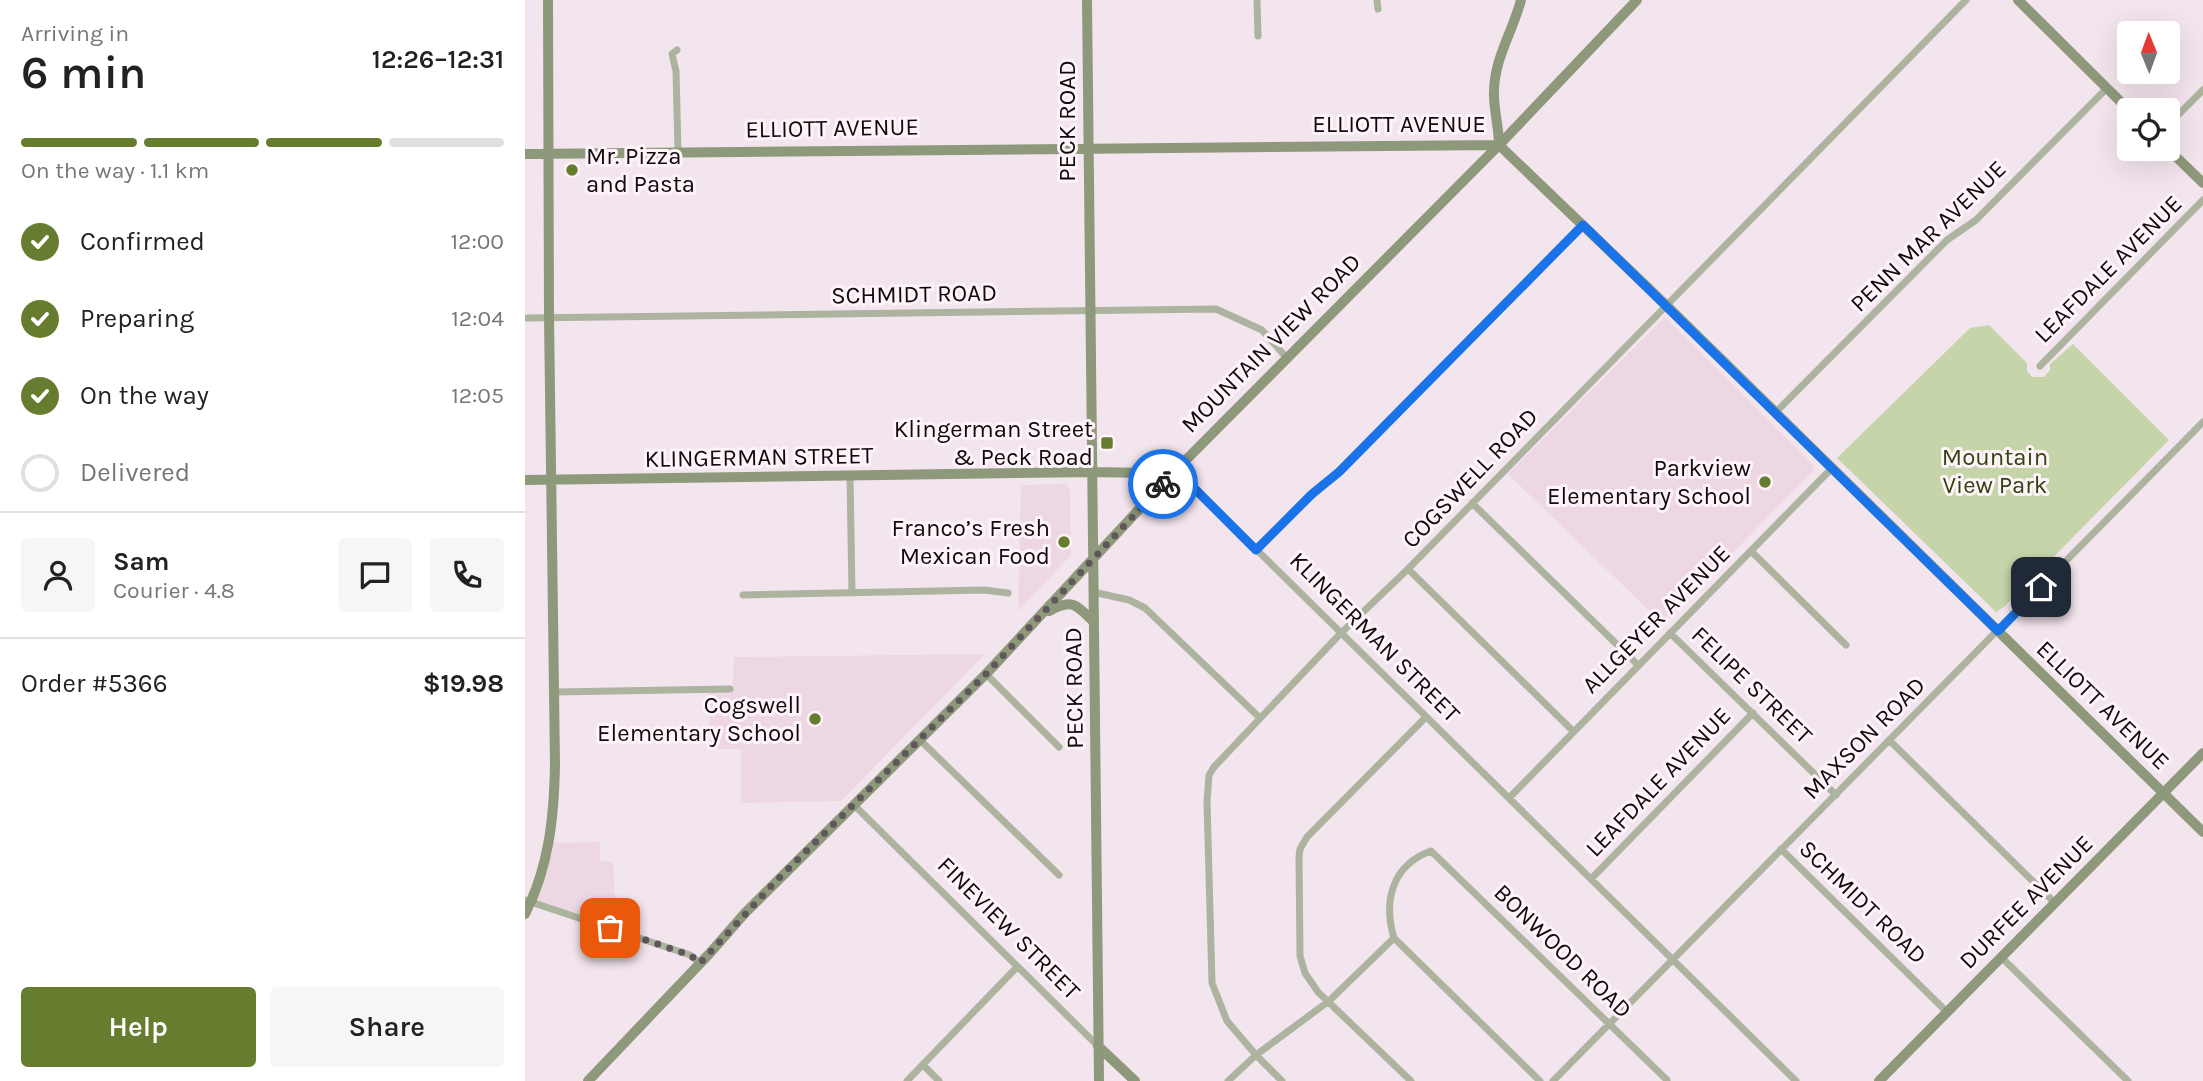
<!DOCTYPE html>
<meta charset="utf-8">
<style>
:root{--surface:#fff;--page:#f6f6f6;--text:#222;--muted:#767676;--line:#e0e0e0;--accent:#667c2e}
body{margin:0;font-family:Karla,sans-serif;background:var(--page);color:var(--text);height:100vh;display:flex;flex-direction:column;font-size:26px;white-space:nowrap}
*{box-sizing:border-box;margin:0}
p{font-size:23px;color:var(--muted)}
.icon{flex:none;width:38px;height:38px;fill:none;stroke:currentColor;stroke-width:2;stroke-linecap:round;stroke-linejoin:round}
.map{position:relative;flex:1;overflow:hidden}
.side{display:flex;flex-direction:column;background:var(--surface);width:525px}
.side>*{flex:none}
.needle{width:46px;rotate:359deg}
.controls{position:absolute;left:1592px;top:21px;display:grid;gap:14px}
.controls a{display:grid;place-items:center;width:63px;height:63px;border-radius:7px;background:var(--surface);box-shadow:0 7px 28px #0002;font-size:35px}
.pin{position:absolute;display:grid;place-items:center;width:60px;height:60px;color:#fff;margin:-30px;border-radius:14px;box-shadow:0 4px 10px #0006}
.courier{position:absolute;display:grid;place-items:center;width:70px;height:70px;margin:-35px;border:5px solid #1a73e8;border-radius:50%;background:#fff;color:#222;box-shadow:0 2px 9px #0007}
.head em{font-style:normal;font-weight:600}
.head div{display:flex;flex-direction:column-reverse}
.head{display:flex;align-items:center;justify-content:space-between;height:119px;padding:0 21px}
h1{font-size:46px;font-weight:600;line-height:52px}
.bar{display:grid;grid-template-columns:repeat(4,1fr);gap:10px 7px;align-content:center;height:84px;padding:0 21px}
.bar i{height:9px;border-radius:5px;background:var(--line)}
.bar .active{background:var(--accent)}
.bar p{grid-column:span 4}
.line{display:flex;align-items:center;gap:18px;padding:0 21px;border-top:2px solid var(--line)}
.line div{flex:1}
.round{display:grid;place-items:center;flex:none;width:74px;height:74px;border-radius:7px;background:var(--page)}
ol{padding:0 21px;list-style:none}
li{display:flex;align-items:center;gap:21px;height:77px}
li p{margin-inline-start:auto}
li .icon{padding:7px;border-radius:50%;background:var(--accent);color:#fff;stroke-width:4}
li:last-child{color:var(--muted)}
li i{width:38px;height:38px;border:4px solid var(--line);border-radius:50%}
.primary-button{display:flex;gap:14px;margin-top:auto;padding:14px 21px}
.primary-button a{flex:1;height:80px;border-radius:7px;background:var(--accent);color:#fff;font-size:28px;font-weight:600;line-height:80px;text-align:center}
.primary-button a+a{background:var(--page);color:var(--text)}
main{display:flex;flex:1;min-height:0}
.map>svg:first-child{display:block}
.built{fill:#ecd7e3}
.green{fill:#c6d5a9}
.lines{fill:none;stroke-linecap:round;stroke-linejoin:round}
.street{stroke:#acb39f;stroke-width:7}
.secondary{stroke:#8e987a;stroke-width:10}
.done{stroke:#5f575b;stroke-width:7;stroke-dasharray:0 12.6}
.route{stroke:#1a73e8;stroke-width:9}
.poi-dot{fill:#667c2e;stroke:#fff3fa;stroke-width:2.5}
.labels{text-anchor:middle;stroke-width:6;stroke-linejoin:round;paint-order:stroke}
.street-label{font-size:24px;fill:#0f0a0d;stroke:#fff3fa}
.poi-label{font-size:24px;fill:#0f0a0d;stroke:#fff3fa;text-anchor:end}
.park-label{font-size:24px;fill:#34420d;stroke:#fff3fa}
</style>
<main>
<section class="side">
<div class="head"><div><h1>6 min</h1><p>Arriving in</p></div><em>12:26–12:31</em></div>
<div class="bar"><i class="active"></i><i class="active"></i><i class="active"></i><i></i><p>On the way · 1.1 km</p></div>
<ol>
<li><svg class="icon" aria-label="check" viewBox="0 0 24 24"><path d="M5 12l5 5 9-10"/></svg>Confirmed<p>12:00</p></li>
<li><svg class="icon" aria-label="check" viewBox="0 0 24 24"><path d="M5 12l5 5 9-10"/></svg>Preparing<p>12:04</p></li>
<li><svg class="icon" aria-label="check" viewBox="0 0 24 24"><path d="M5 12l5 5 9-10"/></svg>On the way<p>12:05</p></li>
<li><i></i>Delivered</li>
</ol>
<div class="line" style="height:126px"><a class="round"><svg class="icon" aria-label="person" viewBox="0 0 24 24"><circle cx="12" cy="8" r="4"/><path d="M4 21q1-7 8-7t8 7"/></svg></a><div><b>Sam</b><p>Courier · 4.8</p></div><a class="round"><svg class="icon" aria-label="chat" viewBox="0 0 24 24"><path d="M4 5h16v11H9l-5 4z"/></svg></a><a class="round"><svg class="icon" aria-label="phone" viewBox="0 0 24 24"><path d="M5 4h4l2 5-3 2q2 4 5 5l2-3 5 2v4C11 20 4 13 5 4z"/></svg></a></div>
<div class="line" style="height:91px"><div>Order #5366</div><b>$19.98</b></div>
<div class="primary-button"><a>Help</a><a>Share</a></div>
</section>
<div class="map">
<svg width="1678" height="1081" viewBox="0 0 1678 1081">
<rect width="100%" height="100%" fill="#f3e5ed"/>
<path class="built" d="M1140,317L1289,466L1288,471L1138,624L983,474Z
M541,484L545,490L546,555L493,611L496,485Z
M460,654L316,801L216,803V749H185L184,691L208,690L209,657Z
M75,842V861L88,862L92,930L9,901L26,843Z"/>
<path class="green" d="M1464,325L1502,363V371L1507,377H1519L1525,370V364L1548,344L1644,440L1479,607L1471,612L1312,458L1445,328Z"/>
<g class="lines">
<path class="street" d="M732,0L733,36
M852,0L853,9
M152,50L147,54L151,71L153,151
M1643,125L1678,90
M0,318L691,309L737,330L761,357
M1515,366L1678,200
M1251,412L1422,240L1451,220L1582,88
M645,476L667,486L1271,1081
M325,477L327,592
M947,503L1113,665
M731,550L787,494L814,472L1058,225
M1226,551L1321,645
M883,569L1048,731
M568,592L604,600L620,608L735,718
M218,595L459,590L483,593
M1145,633L1311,795
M461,674L534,747
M30,692L205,689
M395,740L534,875
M1364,740L1529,902
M984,798L1307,468
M329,805L573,1046
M1256,849L1422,1012
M1066,879L1228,713
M0,900L165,955L175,963
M869,938L1015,1081
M1477,958L1603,1081
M398,1065L414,1081
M382,1081L492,967
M703,1081L731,1055L804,1001L869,938C858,901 867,865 906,851L1142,1080
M757,1081L731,1055L702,1021L687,983L682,802L684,775L689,767L815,634L883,569L1441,0
M886,1081L793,992L780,973L775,956L774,857L775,849L782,837L900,718
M1028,1081L1678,422"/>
<path class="secondary" d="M562,0L574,1081
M1493,0L1605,111
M974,145C974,126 968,108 969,90C970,57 988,31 996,0
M1643,149L1678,183
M0,154L974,145L1141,305L1678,832
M0,480L567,472L624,473L645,476
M524,611C548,598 551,605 569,622
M0,914C24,867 29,817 30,765L24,317L23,0
M573,1046L610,1081
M63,1081L185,953L220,913L461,674L645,476L974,145L1112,0
M1354,1081L1678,753"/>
</g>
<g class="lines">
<path class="done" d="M85,928L165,955L175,963L251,881L461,674L638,484"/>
<path class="route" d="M638,484L645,476L667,486L731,550L787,494L814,472L1058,225L1473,631L1516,587"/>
</g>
<g class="poi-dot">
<circle cx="47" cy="170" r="7"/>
<rect x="575" y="436" width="14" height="14" rx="3.5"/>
<circle cx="1240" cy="482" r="7"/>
<circle cx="539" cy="542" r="7"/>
<circle cx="290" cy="719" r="7"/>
</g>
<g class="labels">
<g class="street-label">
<text transform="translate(542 121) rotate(-90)" y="8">PECK ROAD</text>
<text x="874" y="132">ELLIOTT AVENUE</text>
<text transform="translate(307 128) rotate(-1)" y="8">ELLIOTT AVENUE</text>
<text transform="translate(1403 236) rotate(-44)" y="8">PENN MAR AVENUE</text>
<text transform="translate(1583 269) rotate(-45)" y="8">LEAFDALE AVENUE</text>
<text transform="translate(389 294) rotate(-1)" y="8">SCHMIDT ROAD</text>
<text transform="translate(746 343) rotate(-45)" y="8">MOUNTAIN VIEW ROAD</text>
<text transform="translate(234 457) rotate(-1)" y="8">KLINGERMAN STREET</text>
<text transform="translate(945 478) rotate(-46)" y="8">COGSWELL ROAD</text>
<text transform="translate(1131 619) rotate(-45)" y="8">ALLGEYER AVENUE</text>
<text transform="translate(850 637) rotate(45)" y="8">KLINGERMAN STREET</text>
<text transform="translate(1227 685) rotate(44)" y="8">FELIPE STREET</text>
<text transform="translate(549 688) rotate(-91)" y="8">PECK ROAD</text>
<text transform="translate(1578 705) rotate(44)" y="8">ELLIOTT AVENUE</text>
<text transform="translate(1339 738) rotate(-45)" y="8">MAXSON ROAD</text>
<text transform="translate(1133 782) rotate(-46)" y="8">LEAFDALE AVENUE</text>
<text transform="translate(1338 902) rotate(44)" y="8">SCHMIDT ROAD</text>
<text transform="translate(1501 902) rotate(-45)" y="8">DURFEE AVENUE</text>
<text transform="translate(484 928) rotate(45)" y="8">FINEVIEW STREET</text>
<text transform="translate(1038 951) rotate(44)" y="8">BONWOOD ROAD</text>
</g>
<g class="poi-label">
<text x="61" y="164" text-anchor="start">Mr. Pizza<tspan x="61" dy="28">and Pasta</tspan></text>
<text x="568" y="437">Klingerman Street<tspan x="568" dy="28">&amp; Peck Road</tspan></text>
<text x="1226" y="476">Parkview<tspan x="1226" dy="28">Elementary School</tspan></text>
<text x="525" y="536">Franco’s Fresh<tspan x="525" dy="28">Mexican Food</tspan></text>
<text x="276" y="713">Cogswell<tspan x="276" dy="28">Elementary School</tspan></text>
</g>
<g class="park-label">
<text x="1470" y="465">Mountain<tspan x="1470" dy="28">View Park</tspan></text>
</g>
</g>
</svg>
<div class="controls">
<a><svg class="needle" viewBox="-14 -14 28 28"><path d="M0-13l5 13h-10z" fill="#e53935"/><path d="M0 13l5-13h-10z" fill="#767676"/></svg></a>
<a><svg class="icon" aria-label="locate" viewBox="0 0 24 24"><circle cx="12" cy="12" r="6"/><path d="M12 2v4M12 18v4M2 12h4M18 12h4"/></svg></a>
</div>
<div class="pin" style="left:85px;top:928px;background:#ea580c"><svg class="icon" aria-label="bag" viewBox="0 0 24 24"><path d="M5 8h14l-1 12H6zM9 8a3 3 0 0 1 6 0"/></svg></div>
<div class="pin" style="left:1516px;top:587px;background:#1f2937"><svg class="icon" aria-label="home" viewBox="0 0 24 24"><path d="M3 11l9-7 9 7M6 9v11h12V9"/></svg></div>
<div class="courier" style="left:638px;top:484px"><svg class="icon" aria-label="bike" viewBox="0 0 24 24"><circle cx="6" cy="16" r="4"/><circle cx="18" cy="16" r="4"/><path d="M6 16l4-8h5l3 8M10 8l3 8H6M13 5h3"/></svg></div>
</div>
</main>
